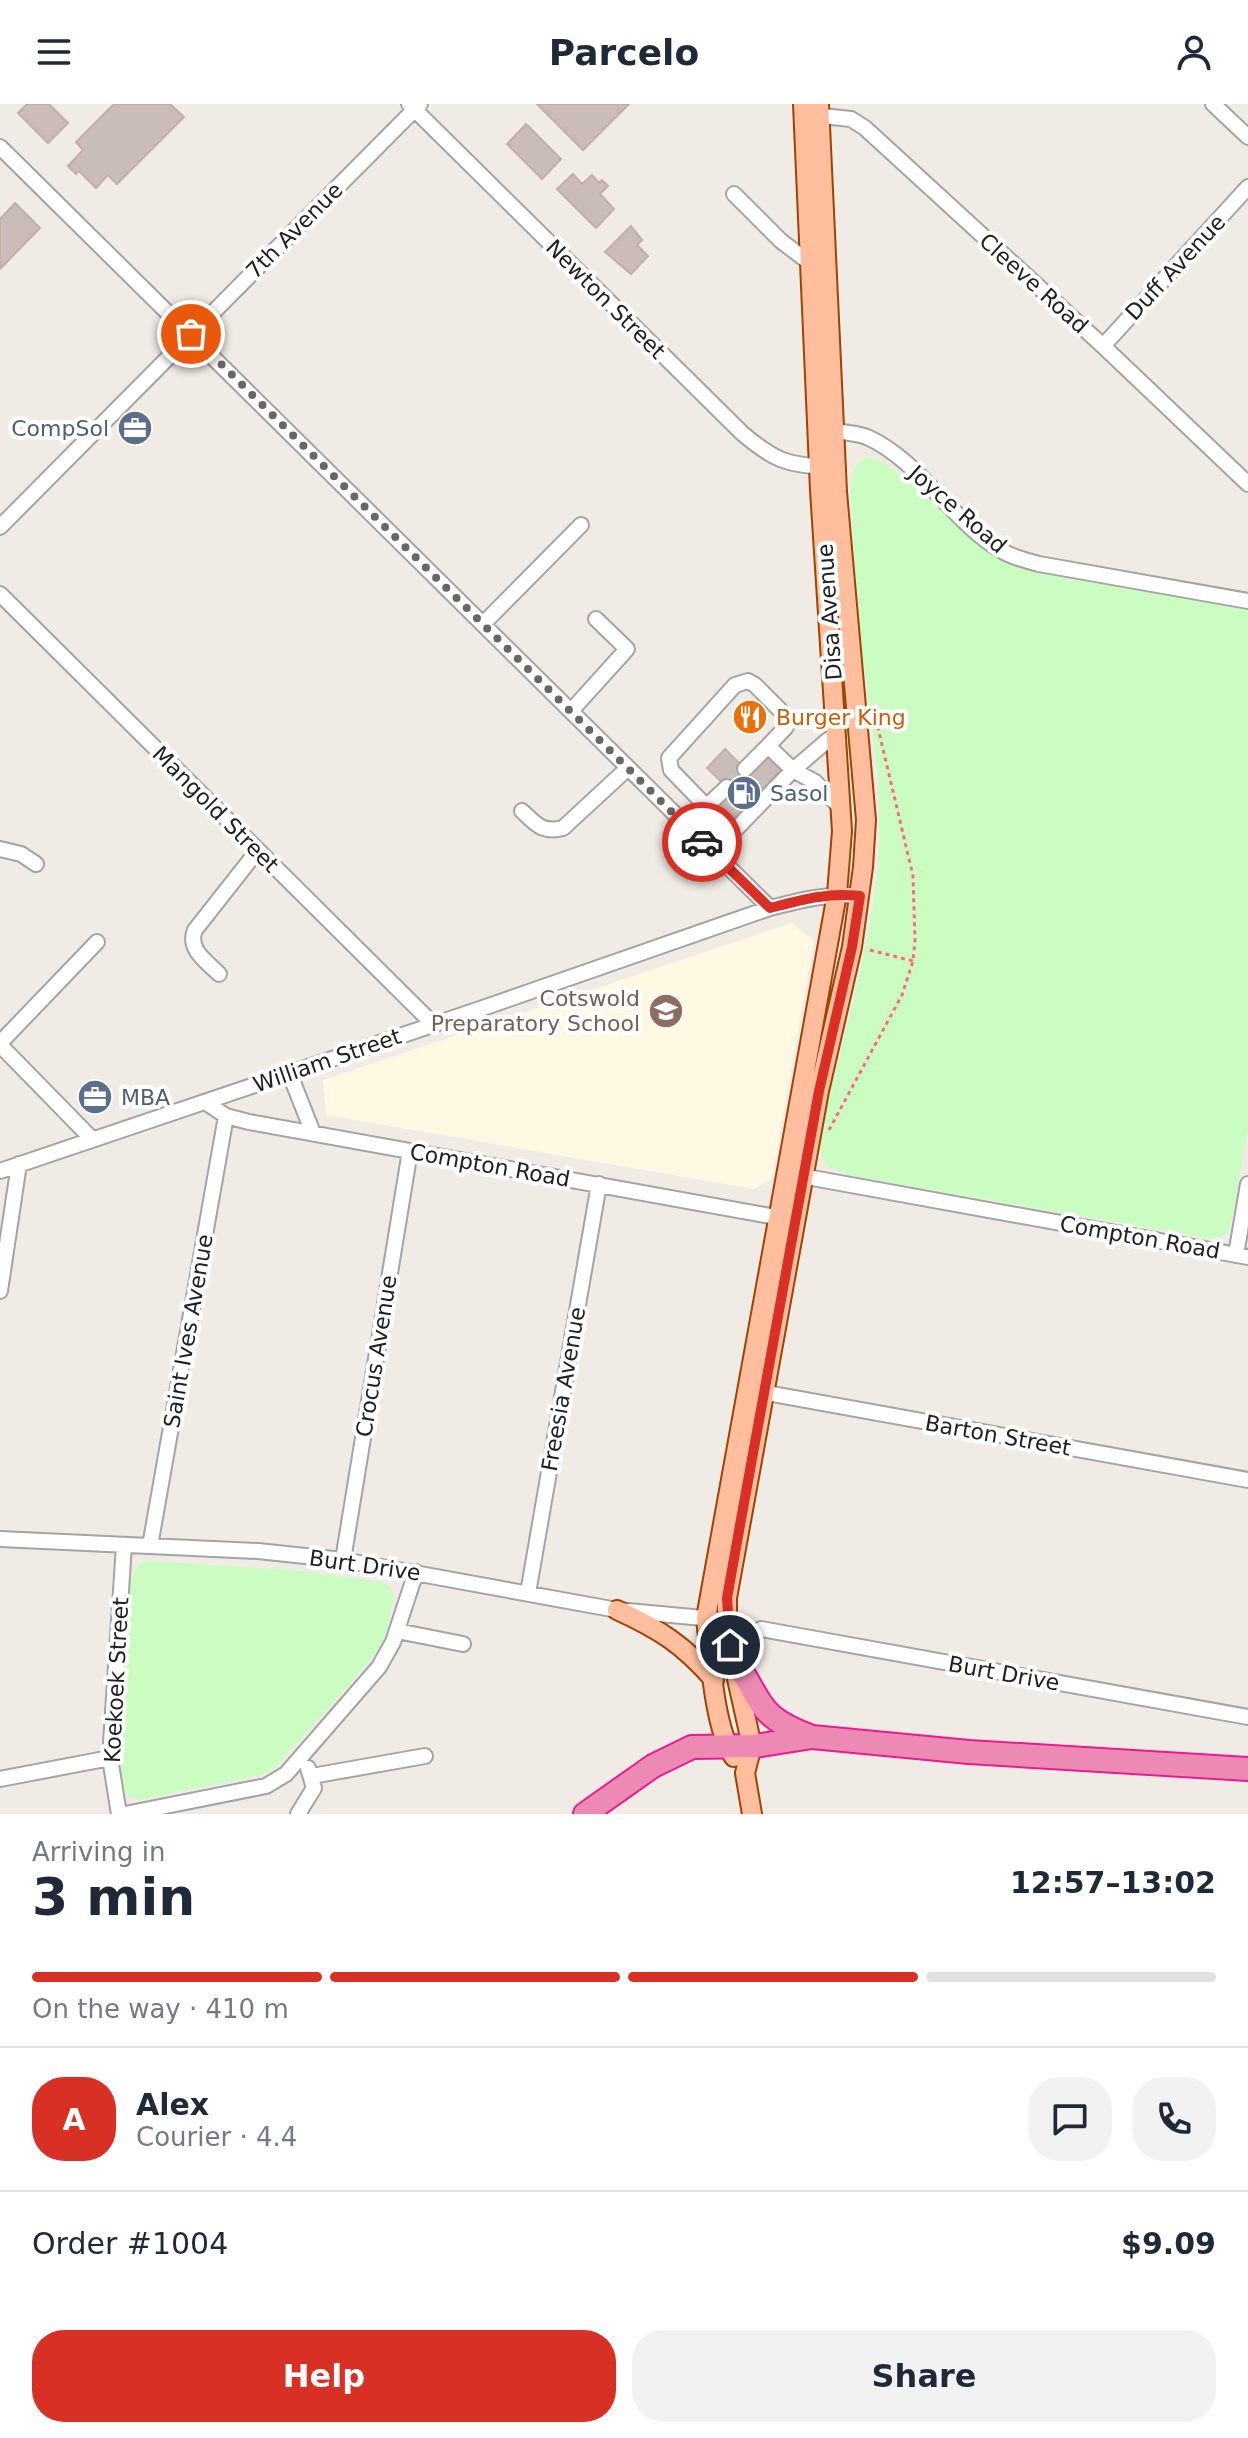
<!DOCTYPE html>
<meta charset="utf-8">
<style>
:root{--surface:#fff;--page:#f2f2f3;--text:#1f2937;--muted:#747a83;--line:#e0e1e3;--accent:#d93025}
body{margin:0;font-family:"DejaVu Sans",sans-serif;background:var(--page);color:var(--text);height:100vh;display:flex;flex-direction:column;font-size:30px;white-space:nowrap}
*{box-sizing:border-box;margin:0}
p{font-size:26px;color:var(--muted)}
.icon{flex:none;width:44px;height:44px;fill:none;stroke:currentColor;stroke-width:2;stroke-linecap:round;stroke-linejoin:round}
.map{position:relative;height:1710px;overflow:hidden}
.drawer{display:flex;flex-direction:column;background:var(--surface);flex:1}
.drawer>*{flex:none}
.pin{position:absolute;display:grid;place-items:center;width:68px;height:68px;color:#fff;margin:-34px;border:4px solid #fff;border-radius:50%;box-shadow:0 2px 8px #0007}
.courier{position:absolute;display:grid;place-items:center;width:80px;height:80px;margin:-40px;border:6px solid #d93025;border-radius:50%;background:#fff;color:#222;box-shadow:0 2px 10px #0007}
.head em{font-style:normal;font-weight:700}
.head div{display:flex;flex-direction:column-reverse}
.head{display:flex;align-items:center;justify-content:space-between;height:136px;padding:0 32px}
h1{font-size:52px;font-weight:700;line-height:60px}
.bar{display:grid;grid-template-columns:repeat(4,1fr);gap:12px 8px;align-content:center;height:96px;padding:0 32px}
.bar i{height:10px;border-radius:6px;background:var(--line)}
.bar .on{background:var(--accent)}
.bar p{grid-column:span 4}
.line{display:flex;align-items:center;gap:20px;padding:0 32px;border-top:2px solid var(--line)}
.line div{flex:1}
.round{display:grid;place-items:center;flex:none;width:84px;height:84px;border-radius:32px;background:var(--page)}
.button{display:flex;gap:16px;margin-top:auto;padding:16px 32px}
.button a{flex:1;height:92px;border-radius:32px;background:var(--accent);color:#fff;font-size:32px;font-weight:700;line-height:92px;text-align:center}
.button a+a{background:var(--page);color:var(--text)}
header{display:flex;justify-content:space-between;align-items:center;height:104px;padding:0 32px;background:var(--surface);font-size:36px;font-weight:700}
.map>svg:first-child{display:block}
.education{fill:#fff8e2}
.park{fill:#cbfdc2}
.building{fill:#cabcb9;stroke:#c4aea8;stroke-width:2}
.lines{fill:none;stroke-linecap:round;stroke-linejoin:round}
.minor-tunnel{stroke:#c7c2be;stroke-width:14;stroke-dasharray:14 7;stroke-linecap:butt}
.minor-casing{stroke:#a4a4a4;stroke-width:18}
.major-casing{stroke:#9d4500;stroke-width:22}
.highway-casing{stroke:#e71c90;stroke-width:26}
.path{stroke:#ff6a7d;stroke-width:3;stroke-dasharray:4 4;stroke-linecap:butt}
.minor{stroke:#fff;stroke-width:14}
.major{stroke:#ffbf9e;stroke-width:18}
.highway{stroke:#ed8ab3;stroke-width:22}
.done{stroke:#696765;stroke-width:8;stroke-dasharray:0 14.4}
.route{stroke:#d93025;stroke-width:10}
.labels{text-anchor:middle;stroke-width:8;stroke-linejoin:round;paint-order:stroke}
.street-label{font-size:22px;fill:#202020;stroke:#fff}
.service-label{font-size:22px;fill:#4e5e75;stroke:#fff;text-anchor:start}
.food-label{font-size:22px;fill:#c56008;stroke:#fff;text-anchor:start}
.education-label{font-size:22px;fill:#785e54;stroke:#fff;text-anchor:end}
</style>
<header><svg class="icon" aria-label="menu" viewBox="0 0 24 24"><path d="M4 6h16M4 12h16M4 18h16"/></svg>Parcelo<svg class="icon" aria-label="person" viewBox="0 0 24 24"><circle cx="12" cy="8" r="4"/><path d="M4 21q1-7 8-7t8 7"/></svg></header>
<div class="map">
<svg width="1248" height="1710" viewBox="0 0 1248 1710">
<rect width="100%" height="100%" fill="#f1ebe6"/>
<path class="education" d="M792,819L814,837L772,1074L754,1085L326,1011L323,976Z"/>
<path class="park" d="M866,354C887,354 895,372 913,378L983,444L1012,461L1045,469L1248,506V1026L1231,1119L1228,1128L1217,1136L847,1071C841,1067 833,1066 828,1062C815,1051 822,1028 824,1014C844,930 870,845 878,759C884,689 871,623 863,554C857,498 854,441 850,385L854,363Z
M146,1457L291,1466L376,1477L391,1483L394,1493L385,1535L372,1555L275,1664L261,1671L140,1696L128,1692L122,1680L118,1658L129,1477L138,1462Z"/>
<path class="building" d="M27,0H49L68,19L48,39L18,9Z
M114,0H170L184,13L117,80L108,71L96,84L79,67L76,70L68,62L83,46L76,38Z
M537,0H629L583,46Z
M526,20L561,55L542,75L507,40Z
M573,70L582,80L592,71L599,79L602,76L608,82L600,90L614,105L596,124L557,85Z
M15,99L40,124L0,165V115Z
M631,122L642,136L637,141L648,152L631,170L605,148Z
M725,645L747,667L764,649L782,665L730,719L713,702L729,685L707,664Z"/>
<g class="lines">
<path class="minor-tunnel" d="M727,683L745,665"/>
<g class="minor-casing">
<path id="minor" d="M409,0L743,330C774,356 786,361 827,363
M1213,0L1248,33
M812,11L851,15L865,24L1103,242L1248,380
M0,43L770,804
M734,90L781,137L810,159
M1103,242L1248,83
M825,326C838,328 854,328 867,333C921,357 954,421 1004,448C1015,454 1027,457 1039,460L1248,497
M0,423L420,0
M0,490L433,920
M483,520L581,421
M571,607L627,545L596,515
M745,665L768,642
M707,702L727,683
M522,707C537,721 542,729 563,724L628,664
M731,728L671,666L669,654L735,581L748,577L755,581L784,610L786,623L768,642L793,666L815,678L841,704
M0,745L21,750L36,760
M713,749L793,666L836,629
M219,870C206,857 187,845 195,826L258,746
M0,939L97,838
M0,941L92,1035
M289,968L313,1029
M205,998L226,1012L249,1018L787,1115
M0,1067L480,905L770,804C801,796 828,789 860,792
M796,1071L1248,1153
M1236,1151L1248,1080
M0,1187L19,1060
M756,1287L1248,1376
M0,1435L258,1447L343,1456L617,1506L714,1515
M150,1442L226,1012
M343,1456L410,1047
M528,1489L599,1080
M761,1525L1248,1613
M397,1527L463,1540
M312,1672L425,1652
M0,1675L110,1654
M119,1710L110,1654L124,1441
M125,1710L266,1682L286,1670L379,1563L393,1538L416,1468
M298,1710L314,1684L308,1664"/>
</g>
<g class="major-casing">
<path id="major" d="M617,1506C659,1525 684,1541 714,1576
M734,1653C714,1625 710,1551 706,1514L837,790L842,727L820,386L803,0
M752,1710L745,1669L752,1642L727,1530V1494L819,987L852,843L863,763L866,716L837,388L819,0"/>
</g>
<g class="highway-casing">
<path id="highway" d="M732,1552C764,1597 753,1611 812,1633
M585,1710L653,1662L692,1643L755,1642L812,1633L969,1648L1248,1665"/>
</g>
<path class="path" d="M870,846L913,857
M829,1026L902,891L913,857L915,836L913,772L874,607"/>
<use href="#minor" class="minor"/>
<use href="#major" class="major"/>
<use href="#highway" class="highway"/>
</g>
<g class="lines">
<path class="done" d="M191,230L702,738"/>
<path class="route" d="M702,738L770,804C801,796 828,788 860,792L852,843L819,987L740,1421L727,1494L730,1541"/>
</g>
<defs>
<g id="office-disc" transform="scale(1.8)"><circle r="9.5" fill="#5c6f8a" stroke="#fff"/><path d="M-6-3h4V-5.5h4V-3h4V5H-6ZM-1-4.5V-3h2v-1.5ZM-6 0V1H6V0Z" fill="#fff"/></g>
<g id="restaurant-disc" transform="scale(1.8)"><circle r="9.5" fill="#e8710a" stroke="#fff"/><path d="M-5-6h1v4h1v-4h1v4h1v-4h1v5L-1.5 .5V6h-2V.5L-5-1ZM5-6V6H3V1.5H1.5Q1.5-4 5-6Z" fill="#fff"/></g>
<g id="fuel-disc" transform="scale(1.8)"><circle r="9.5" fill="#5c6f8a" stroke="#fff"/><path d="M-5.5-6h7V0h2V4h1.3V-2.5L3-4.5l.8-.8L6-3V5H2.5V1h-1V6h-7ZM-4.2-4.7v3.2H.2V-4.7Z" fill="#fff"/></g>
<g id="school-disc" transform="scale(1.8)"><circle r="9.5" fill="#8d6e63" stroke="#fff"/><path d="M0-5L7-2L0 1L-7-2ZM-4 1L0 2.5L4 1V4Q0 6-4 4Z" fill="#fff"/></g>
</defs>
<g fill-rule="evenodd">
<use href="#office-disc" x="135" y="324"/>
<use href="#restaurant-disc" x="750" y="613"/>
<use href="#fuel-disc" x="744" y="689"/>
<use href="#school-disc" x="666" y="907"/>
<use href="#office-disc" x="95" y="993"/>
</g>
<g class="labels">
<g class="street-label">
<text transform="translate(294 126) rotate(-45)" y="8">7th Avenue</text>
<text transform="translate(1175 163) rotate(-47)" y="8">Duff Avenue</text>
<text transform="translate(1034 179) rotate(42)" y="8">Cleeve Road</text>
<text transform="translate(606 195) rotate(45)" y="8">Newton Street</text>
<text transform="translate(958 405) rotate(41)" y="8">Joyce Road</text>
<text transform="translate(829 508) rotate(-94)" y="8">Disa Avenue</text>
<text transform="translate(216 705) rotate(45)" y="8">Mangold Street</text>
<text transform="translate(327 956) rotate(-19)" y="8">William Street</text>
<text transform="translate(490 1061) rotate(10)" y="8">Compton Road</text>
<text transform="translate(1140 1133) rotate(10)" y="8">Compton Road</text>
<text transform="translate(188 1227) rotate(-80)" y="8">Saint Ives Avenue</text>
<text transform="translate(376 1252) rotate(-81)" y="8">Crocus Avenue</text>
<text transform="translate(563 1285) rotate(-80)" y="8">Freesia Avenue</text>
<text transform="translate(998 1331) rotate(10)" y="8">Barton Street</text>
<text transform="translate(365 1461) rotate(8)" y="8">Burt Drive</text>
<text transform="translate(1004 1569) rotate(10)" y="8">Burt Drive</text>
<text transform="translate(116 1576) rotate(-87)" y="8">Koekoek Street</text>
</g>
<g class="service-label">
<text x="109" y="332" text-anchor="end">CompSol</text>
<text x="770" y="697">Sasol</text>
<text x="121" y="1001">MBA</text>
</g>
<g class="food-label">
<text x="776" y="621">Burger King</text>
</g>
<g class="education-label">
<text x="640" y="902">Cotswold<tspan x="640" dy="25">Preparatory School</tspan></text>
</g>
</g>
</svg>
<div class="pin" style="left:191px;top:230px;background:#ea580c"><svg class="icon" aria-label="bag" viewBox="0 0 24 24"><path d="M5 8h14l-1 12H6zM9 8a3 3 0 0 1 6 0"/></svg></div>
<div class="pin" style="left:730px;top:1541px;background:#1f2937"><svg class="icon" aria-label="home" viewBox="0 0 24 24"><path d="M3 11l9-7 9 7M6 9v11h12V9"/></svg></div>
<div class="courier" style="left:702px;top:738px"><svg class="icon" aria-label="car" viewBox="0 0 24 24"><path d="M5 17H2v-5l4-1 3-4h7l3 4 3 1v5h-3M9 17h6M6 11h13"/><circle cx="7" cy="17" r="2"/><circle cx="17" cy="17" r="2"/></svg></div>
</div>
<section class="drawer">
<div class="head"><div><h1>3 min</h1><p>Arriving in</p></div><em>12:57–13:02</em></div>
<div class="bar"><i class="on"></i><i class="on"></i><i class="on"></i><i></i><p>On the way · 410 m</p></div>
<div class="line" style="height:144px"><b class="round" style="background:var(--accent);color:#fff">A</b><div><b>Alex</b><p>Courier · 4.4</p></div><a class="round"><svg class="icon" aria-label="chat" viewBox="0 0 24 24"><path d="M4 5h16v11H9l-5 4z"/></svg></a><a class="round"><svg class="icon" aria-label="phone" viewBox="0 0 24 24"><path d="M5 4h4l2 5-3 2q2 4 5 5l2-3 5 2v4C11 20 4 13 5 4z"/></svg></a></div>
<div class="line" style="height:104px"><div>Order #1004</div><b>$9.09</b></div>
<div class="button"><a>Help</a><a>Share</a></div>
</section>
